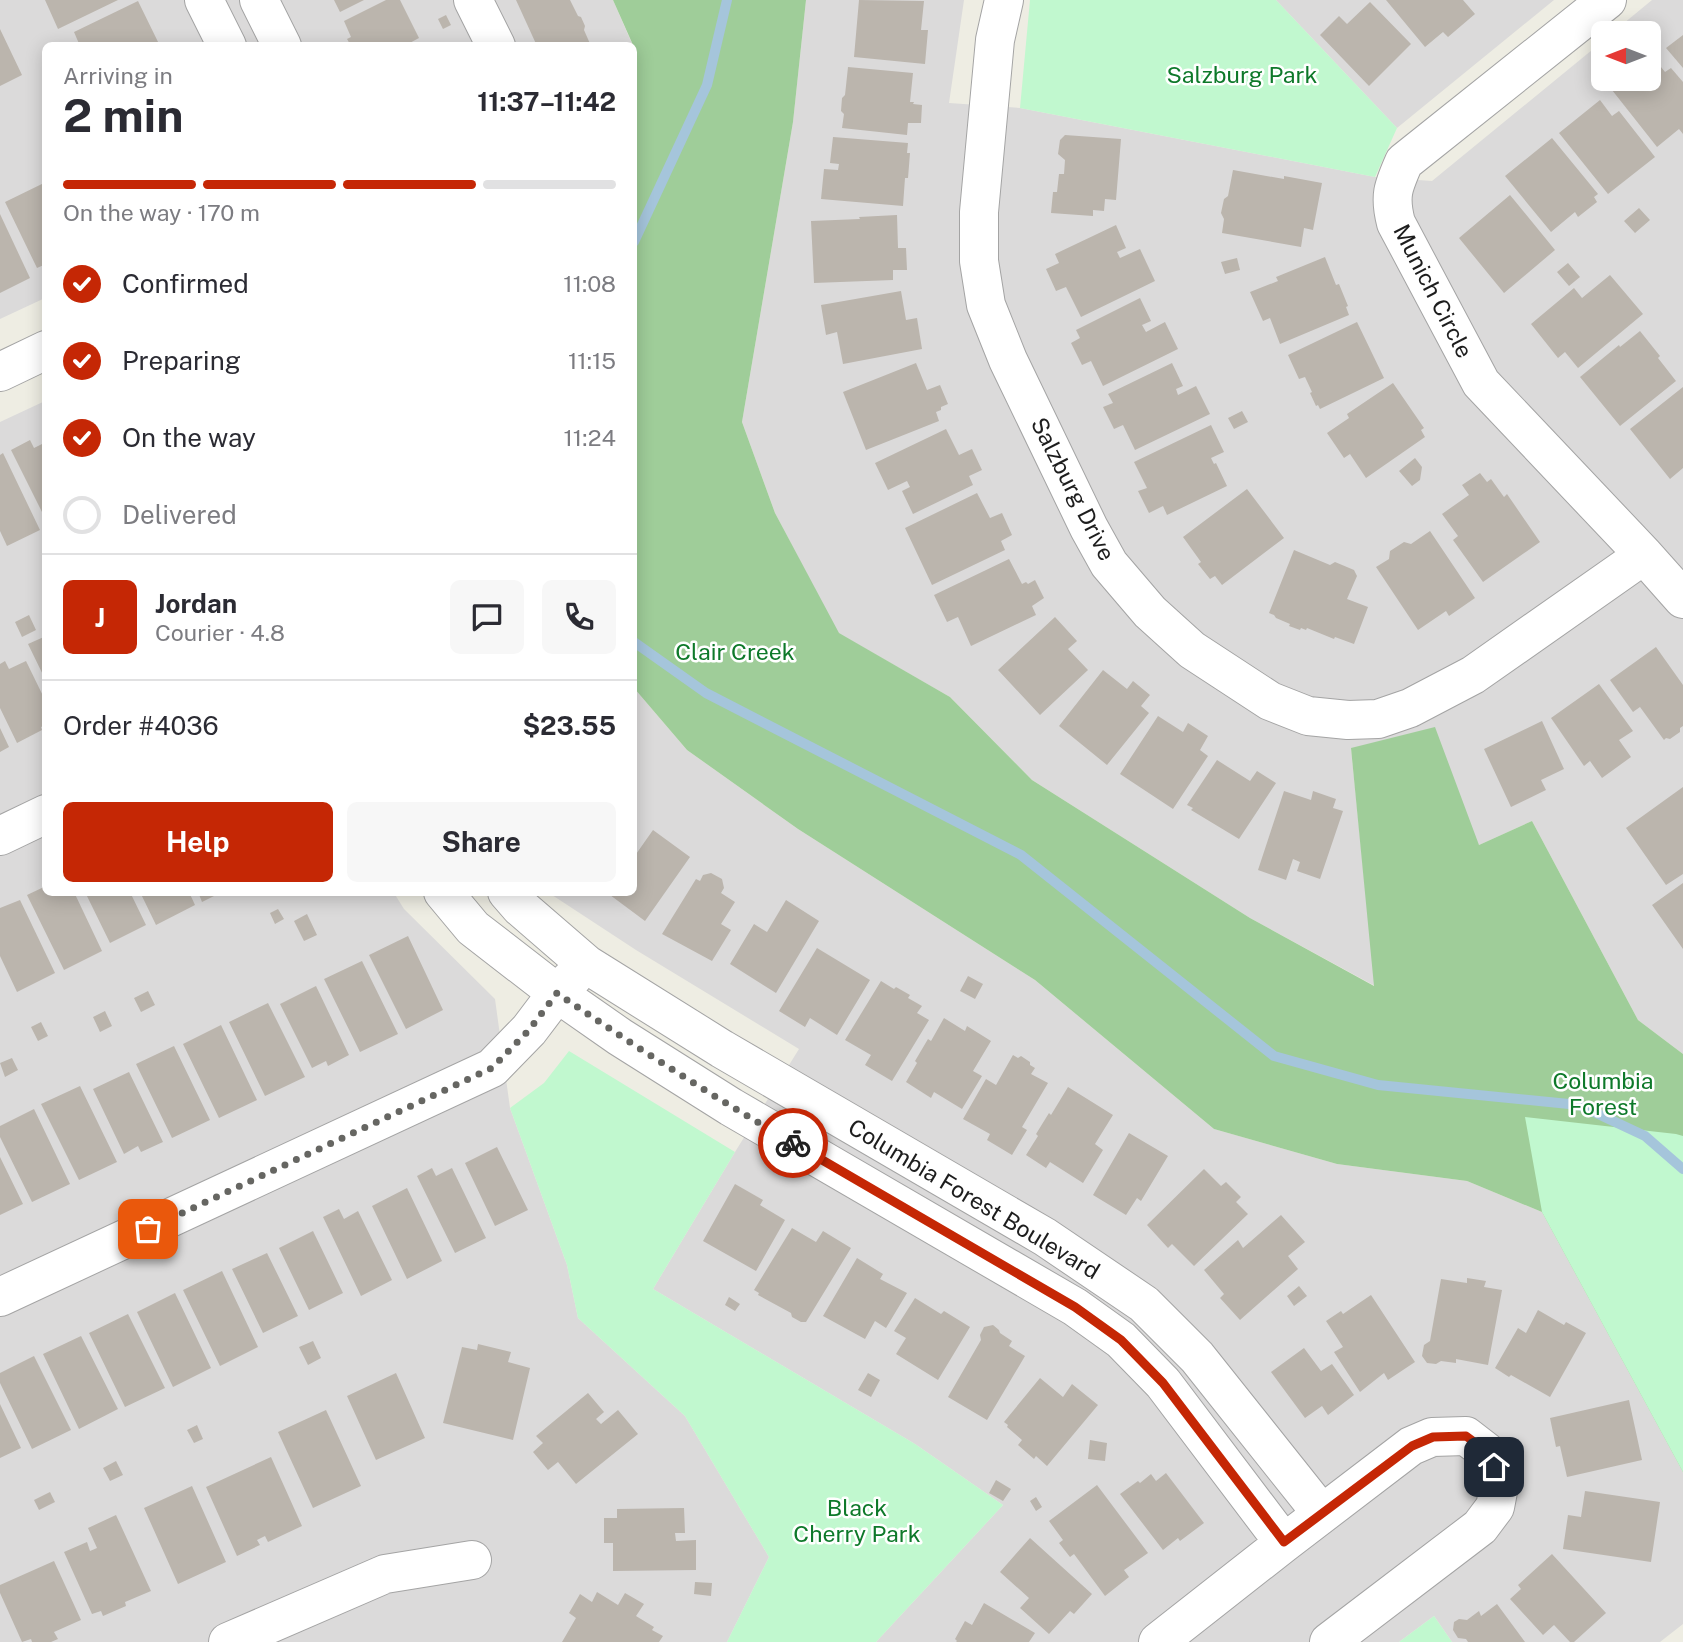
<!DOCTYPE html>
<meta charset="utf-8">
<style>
:root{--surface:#fff;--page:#f7f7f7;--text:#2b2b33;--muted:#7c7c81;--line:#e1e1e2;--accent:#c52705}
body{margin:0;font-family:"Public Sans",sans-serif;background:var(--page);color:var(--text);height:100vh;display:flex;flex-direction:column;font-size:26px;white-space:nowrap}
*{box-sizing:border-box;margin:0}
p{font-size:23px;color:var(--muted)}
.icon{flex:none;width:38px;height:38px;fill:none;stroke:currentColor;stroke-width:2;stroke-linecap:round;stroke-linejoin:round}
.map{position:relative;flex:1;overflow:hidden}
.details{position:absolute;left:42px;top:42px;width:595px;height:854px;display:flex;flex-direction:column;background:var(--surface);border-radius:10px;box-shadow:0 4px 18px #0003}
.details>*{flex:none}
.needle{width:46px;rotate:270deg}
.fabs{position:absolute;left:1591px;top:21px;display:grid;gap:14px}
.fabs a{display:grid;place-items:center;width:70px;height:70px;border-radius:10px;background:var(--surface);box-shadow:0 4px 18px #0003;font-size:35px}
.pin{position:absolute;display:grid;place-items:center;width:60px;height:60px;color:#fff;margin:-30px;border-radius:14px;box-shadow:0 4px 10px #0006}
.courier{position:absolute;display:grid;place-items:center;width:70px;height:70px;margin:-35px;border:5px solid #c52705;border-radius:50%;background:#fff;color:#222;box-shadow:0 2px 9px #0007}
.head em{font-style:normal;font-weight:700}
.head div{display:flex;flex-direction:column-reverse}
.head{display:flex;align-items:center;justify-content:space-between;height:119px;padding:0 21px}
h1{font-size:46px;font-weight:700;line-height:52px}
.bar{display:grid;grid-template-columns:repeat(4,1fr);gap:10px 7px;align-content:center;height:84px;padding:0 21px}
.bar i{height:9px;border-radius:5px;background:var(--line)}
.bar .selected{background:var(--accent)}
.bar p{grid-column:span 4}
.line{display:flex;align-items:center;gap:18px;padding:0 21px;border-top:2px solid var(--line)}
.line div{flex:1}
.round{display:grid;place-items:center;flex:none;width:74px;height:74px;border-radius:10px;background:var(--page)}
ol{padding:0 21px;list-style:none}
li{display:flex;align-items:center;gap:21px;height:77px}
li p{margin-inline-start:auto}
li .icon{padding:7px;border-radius:50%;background:var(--accent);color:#fff;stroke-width:4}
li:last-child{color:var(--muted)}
li i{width:38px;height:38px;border:4px solid var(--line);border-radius:50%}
.button{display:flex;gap:14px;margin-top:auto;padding:14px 21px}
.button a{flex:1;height:80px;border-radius:10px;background:var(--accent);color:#fff;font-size:28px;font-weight:700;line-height:80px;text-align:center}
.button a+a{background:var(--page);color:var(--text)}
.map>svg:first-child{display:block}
.residential{fill:#dbdada}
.forest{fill:#9fcd99}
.park{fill:#c1f8cf}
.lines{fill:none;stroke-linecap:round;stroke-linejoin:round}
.stream{stroke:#a5c5db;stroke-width:10}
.building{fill:#bbb5ad}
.minor-casing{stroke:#a4a4a4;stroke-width:40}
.minor{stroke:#fff;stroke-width:38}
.done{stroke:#666662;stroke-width:7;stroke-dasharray:0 12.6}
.route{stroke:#c52705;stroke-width:9}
.labels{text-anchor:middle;stroke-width:5;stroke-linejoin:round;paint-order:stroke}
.park-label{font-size:23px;fill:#0e792a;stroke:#fff}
.street-label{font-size:23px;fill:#1d1d1d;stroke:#fff}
</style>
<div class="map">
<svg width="1683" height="1642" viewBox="0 0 1683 1642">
<rect width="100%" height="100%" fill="#eeede3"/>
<path class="residential" d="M0,0H613L633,46H46L45,298L0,319Z
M806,0H964L949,103L1020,108L1375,177L1432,181L1603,41V79H1648V33H1612L1652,0H1683V1054L1638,1020L1532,821L1479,845L1351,748L1375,986L1250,918L1032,780L950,697L838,633L775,513L742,422L793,122Z
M1276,0H1554L1397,128Z
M45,401L46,892L394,893L404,909L495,999L510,1108L567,1265L578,1318L685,1416L769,1557L727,1642H0V422Z
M634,688L687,750L798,829L1035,980L1214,1129L1337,1164L1467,1181L1542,1212L1683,1472V1624L1660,1642H1452L1434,1616L1399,1642H876L1003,1505L915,1444L653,1289L735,1152L799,1049L636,950L549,893L634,892Z"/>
<path class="forest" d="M613,0H806L793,122L742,422L775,513L839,633L950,697L1032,780L1250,918L1374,986L1351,748L1435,727L1479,845L1532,821L1638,1020L1683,1054V1472L1542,1212L1467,1181L1337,1164L1214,1129L1035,980L798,829L687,750L634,688V60L637,54Z"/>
<path class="park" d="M1030,0H1276L1397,128L1375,177L1020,108Z
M569,1051L735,1152L653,1289L915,1444L1003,1505L876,1642H727L769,1557L685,1416L578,1318L567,1265L510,1108L544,1083Z
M1525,1117L1676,1134L1683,1136V1472L1542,1212Z
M1434,1616L1452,1642H1399Z"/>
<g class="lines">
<path class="stream" d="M634,242L707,85L727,0
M634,642L706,693L1021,855L1274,1056L1378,1085L1579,1105L1645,1136L1683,1169"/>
</g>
<path class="building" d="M45,0H118L58,29Z
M334,0H364L340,12Z
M386,0H400L419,38L404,46H351L347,39L351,37L344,21Z
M516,0H570L578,16L581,17L585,26L584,30L591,46H537Z
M859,0L924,1L921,30H928L925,64L854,57Z
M1386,0H1463L1475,14L1448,37L1443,32L1425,47Z
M138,1L160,46H80L74,32Z
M1370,2L1411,44L1369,86L1320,35L1339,16L1347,24Z
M446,15L451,25L443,29L438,19Z
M0,29L22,75L0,86Z
M1683,35V68L1666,48Z
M1653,57L1665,72L1671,68L1683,82V134L1679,129L1657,147L1612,90L1626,79H1648V61Z
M848,67L913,73L910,102H914L913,104L922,105L921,123H908L907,135L842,128L844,114L841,111L842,98L845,95Z
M1600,100L1612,116L1619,111L1655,157L1608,194L1559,133Z
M1065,135L1121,139L1116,200L1105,199L1104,211L1093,210V216L1051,213L1053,192H1057L1059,174H1064L1065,160L1058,154L1060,140Z
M833,137L908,143L907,153H910L908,178H905L903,206L821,199L824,169L838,170L839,164L830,163Z
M1552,138L1598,194L1594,197L1597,202L1578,217L1575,212L1551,232L1505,176Z
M1233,170L1284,179V176L1322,183L1313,230L1304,228L1301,247L1222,233L1224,219L1221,213L1224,199L1228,196Z
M46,182V264L37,268L5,202Z
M1510,195L1555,250L1504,293L1459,238Z
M1639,208L1650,220L1635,233L1624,221Z
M0,214L30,278L0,293Z
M897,215L898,248H906L907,270H893V280L814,283L811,221L860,219L859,217Z
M1116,225L1126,248L1117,252L1120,258L1140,249L1155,281L1081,317L1066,287L1056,291L1046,269L1059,263L1055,254Z
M1325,257L1336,285L1339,284L1348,306L1346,307L1349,315L1280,344L1270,318L1263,321L1250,292L1278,281L1276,277Z
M1237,258L1240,270L1225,274L1221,262Z
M1568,263L1580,277L1569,286L1557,272Z
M1610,275L1643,314L1578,368L1565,352L1558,358L1531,324L1574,288L1582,298Z
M901,291L906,320L917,318L922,349L843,364L837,332L826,335L821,305Z
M1140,298L1151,321L1142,325L1146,332L1165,322L1178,349L1103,386L1091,361L1082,365L1071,343L1080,338L1076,330Z
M1357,322L1384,378L1320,409L1318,405L1316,406L1310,393L1312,392L1305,377L1299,379L1288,355Z
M1640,331L1660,356L1658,358L1676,381L1620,426L1580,377L1619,345L1620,347Z
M916,363L927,390L940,385L948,404L941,407V410L936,412L939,421L866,450L843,392Z
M1172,363L1183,386L1176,389L1178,395L1196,386L1210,414L1135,450L1123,425L1114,429L1103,407L1113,403L1108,394Z
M1393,383L1424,428L1421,430L1425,437L1366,478L1350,454L1344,458L1327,433L1349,418L1347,414Z
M1683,387V468L1670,479L1630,429Z
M1242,411L1248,422L1234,429L1228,418Z
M1211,425L1224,452L1211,458L1214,464L1216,463L1227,486L1167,515L1163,506L1149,513L1138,491L1147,488L1134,462Z
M946,429L959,455L972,449L982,470L969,476L973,485L913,514L902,491L910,487L907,481L888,490L875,463Z
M30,440L34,448L46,442V513L43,514L11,450Z
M3,453L40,530L7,546L0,531V455Z
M1415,458L1422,467L1420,480L1412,486L1399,471Z
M1480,473L1487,482L1491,479L1504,497L1507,494L1540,542L1483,582L1453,540L1458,536L1442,514L1469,495L1462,485Z
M1247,489L1284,538L1222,585L1215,576L1210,579L1198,564L1201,562L1183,537Z
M977,493L990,518L1002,513L1012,535L1001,541L1005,550L932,585L905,528Z
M1430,531L1475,598L1449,616L1446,611L1418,630L1376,567L1389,559L1390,551L1404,542L1411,544Z
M1294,550L1330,565L1335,562L1354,570L1357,576L1347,599L1368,607L1354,644L1335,637L1334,639L1307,628L1306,630L1301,628L1300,630L1289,626L1290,624L1276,618L1274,615L1269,613Z
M1009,559L1022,584L1026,582L1028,584L1035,580L1044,598L1032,606L1036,615L971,646L958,617L947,622L934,595Z
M29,615L36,630L22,637L15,622Z
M1055,617L1077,641L1068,649L1088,670L1040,715L998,670Z
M46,636V681L28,644Z
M1656,647L1683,685V726L1680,728V732L1670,739L1666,738L1664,740L1640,707L1633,712L1610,680Z
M5,661L9,669L26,661L46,702V725L41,727L42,730L17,743L0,708V664Z
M1103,670L1127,689L1133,681L1150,695L1141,706L1149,713L1107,765L1059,726Z
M1599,684L1633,731L1619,740L1631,757L1602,778L1590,761L1584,766L1551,718Z
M1158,716L1183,732L1188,723L1208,736L1200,750L1208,756L1173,809L1120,774Z
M1542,721L1564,769L1541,780L1546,790L1511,807L1484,749Z
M0,728L9,747L0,752Z
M1217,760L1250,781L1257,771L1276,783L1239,839L1191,810L1193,808L1187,805Z
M1683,787V874L1666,885L1626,828Z
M1284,791L1311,800L1313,791L1336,799L1333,808L1343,811L1320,879L1297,871L1300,862L1293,859L1286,880L1258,870Z
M653,830L690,857L645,921L606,892H634V857Z
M711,873L722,879L724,888L721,893L735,902L721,924L731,930L712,961L662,934L696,879L700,881L703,875Z
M1683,883V949L1652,905Z
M46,886V892H74L102,951L64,970L27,895Z
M85,892H130L146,925L110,943Z
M140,892H189L195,905L156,925Z
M198,892H222L202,902Z
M20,900L55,973L17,992L0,956V908Z
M786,900L819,921L776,993L730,964L754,924L767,932Z
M278,909L284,919L275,924L270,913Z
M307,914L317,935L304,941L294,921Z
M408,936L443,1010L406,1029L369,955Z
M817,948L870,980L837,1035L810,1018L805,1027L779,1011Z
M362,961L398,1034L360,1052L324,979Z
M968,976L983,984L975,999L960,991Z
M881,981L894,989L896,987L910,995L908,998L922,1006L917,1013L929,1020L892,1081L865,1065L871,1055L845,1040Z
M316,986L349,1055L328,1066L326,1061L312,1068L280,1004Z
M148,991L155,1005L141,1012L134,998Z
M268,1003L305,1077L265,1096L229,1022Z
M105,1011L112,1026L100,1032L93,1017Z
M944,1018L965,1031L967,1026L991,1041L973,1071L982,1076L962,1109L934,1092L931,1098L906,1082L917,1063L915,1061L928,1039L931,1041Z
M41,1022L48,1036L38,1041L31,1027Z
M221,1025L257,1100L219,1118L183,1044Z
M174,1046L210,1120L172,1138L136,1064Z
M1013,1055L1018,1058L1021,1056L1030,1062V1065L1035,1068L1031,1074L1048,1083L1022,1127L1027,1130L1012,1155L987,1140L990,1134L963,1119L986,1079L996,1085Z
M12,1058L18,1070L5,1077L0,1063Z
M129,1072L163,1142L141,1152L138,1146L124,1154L93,1089Z
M80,1086L117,1162L79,1180L41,1104Z
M1068,1087L1113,1115L1095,1144L1103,1150L1083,1183L1050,1162L1046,1168L1026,1155L1038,1136L1036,1134L1049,1113L1051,1115Z
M34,1109L70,1184L32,1202L0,1137V1126Z
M1129,1133L1168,1156L1141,1201L1137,1198L1126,1215L1093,1195Z
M497,1147L528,1210L495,1226L465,1163Z
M0,1157L23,1204L0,1215Z
M432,1168L436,1176L452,1168L486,1238L455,1253L417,1176Z
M1204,1169L1221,1186L1226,1182L1241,1197L1236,1202L1248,1214L1194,1266L1172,1244L1168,1248L1147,1225Z
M735,1184L763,1200L760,1205L785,1220L756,1271L703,1241Z
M407,1188L442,1261L407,1279L372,1206Z
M339,1209L344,1219L358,1211L392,1280L361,1296L323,1217Z
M1281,1215L1305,1242L1288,1256L1298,1269L1240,1320L1220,1298L1224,1294L1204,1270L1238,1240L1243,1248Z
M792,1228L816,1242L823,1231L851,1248L806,1322H801L792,1317L791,1313L758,1295L759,1293L754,1290Z
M313,1231L343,1293L309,1310L279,1248Z
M267,1253L298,1316L263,1333L232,1269Z
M857,1258L883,1274L880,1279L907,1293L886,1328L875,1321L865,1339L823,1316Z
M222,1271L258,1347L220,1366L183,1290Z
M1467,1278L1486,1281L1484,1287L1502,1290L1488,1365L1456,1359V1363L1441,1361L1436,1364L1427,1363L1422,1356L1424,1345L1430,1341L1441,1279L1467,1283Z
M1299,1286L1307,1296L1294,1306L1287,1296Z
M175,1293L211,1368L173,1387L137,1312Z
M1371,1295L1415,1362L1388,1380L1384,1373L1360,1392L1334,1352L1343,1347L1326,1321L1341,1311L1343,1314Z
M729,1297L740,1304L735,1311L725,1305Z
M915,1298L941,1314L944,1311L970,1327L938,1380L896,1354L906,1338L894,1331Z
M1538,1310L1564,1325L1566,1322L1586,1333L1550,1397L1511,1375L1509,1377L1495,1368L1518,1328L1526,1333Z
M128,1314L165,1388L125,1407L89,1333Z
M993,1325L999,1330L1000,1333L1012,1341L1009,1346L1025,1356L987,1420L948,1397L981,1340L980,1335L984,1327Z
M81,1336L118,1409L79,1429L43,1354Z
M313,1341L321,1358L308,1365L299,1347Z
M478,1344L511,1352L508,1362L530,1368L513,1440L443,1423L462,1347L477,1350Z
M1304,1348L1321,1371L1332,1364L1354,1395L1328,1415L1322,1406L1305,1418L1271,1372Z
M34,1356L71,1430L32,1449L0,1383V1373Z
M396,1373L425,1438L376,1460L347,1396Z
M868,1373L880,1380L871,1397L858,1390Z
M1040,1378L1063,1397L1072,1384L1098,1405L1047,1466L1036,1456L1034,1459L1018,1445L1022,1440L1007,1427L1008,1425L1004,1422Z
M588,1393L604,1412L596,1419L601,1424L618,1410L638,1434L576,1484L558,1462L548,1470L533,1452L543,1443L536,1436Z
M1629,1400L1642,1460L1567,1477L1560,1446L1556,1447L1550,1418Z
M0,1404L21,1448L0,1458Z
M326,1410L361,1486L313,1508L278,1432Z
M197,1425L203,1439L194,1443L187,1430Z
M1090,1440L1107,1443L1105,1461L1088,1459Z
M271,1457L302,1526L268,1542L265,1536L257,1540L260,1545L237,1556L206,1487Z
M116,1461L123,1475L110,1481L103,1468Z
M1166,1473L1204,1523L1180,1541L1178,1538L1163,1550L1120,1494L1138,1481L1140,1483L1151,1474L1156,1481Z
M996,1480L1011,1489L1003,1501L989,1493Z
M1097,1485L1148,1553L1124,1570L1129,1577L1105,1596L1074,1554L1070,1557L1059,1543L1063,1540L1049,1521Z
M192,1486L226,1562L178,1584L144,1508Z
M1585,1491L1660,1502L1651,1562L1563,1549L1568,1515L1581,1517Z
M50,1492L55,1502L39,1510L34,1500Z
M1036,1497L1042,1507L1036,1511L1030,1501Z
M684,1508L685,1533H675L676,1541L696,1540V1570L613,1571V1543H604V1518H617V1509Z
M116,1515L151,1591L125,1602L126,1606L103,1616L101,1611L92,1614L64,1552L87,1542L90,1551L97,1548L88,1528Z
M1030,1538L1092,1594L1074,1614L1070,1611L1049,1634L1020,1608L1029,1598L1000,1572Z
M1552,1554L1606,1613L1574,1642H1570L1554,1625L1543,1635L1510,1599L1521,1589L1518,1585Z
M54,1561L81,1620L54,1632L58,1639L51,1642H32L31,1639L22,1642L0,1593V1585Z
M695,1582L712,1583L711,1596L694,1594Z
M597,1592L618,1605L625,1593L644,1604L636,1616L654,1627L652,1630L663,1636L659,1642H562L576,1618L569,1613L580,1594L592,1602Z
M984,1603L1035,1633L1029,1642H956L957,1641L955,1639L965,1621L972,1625Z
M1497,1604L1525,1642H1468L1466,1639L1458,1638L1453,1630L1454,1622L1459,1619L1467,1620L1479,1611L1481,1616Z"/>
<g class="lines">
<g class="minor-casing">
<path id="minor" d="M204,0L227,46
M259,0L282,46
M473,0L496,46
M1004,0L995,40L979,212V261L986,305L1008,360L1089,528L1109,564L1150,612L1192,650L1270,701L1308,716L1348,720L1378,719L1410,708L1473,675L1644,555
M1607,0L1404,162C1393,187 1389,196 1396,223L1481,383L1644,555L1683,599
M0,372L46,350
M0,836L46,814
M443,892L473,928L557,993L620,1037L731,1107L1075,1307L1121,1340L1163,1383L1284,1543
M507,892L520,907L586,964L722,1049L1045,1237L1144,1304L1197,1357L1322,1514
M0,1297L492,1068L529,1030L557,993L574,976
M228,1642L385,1574L472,1560
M1158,1642L1284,1543L1411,1446L1432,1437L1466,1436L1488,1453L1500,1481L1495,1507L1480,1527L1329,1642"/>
</g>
<use href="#minor" class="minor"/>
</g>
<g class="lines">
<path class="done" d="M148,1229L492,1068L529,1030L557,993C634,1046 712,1096 793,1143"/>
<path class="route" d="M793,1143L1075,1307L1121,1340L1163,1383L1284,1542L1412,1446L1433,1437L1466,1436L1489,1453L1494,1467"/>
</g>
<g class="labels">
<g class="park-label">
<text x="1242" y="83">Salzburg Park</text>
<text x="735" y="660">Clair Creek</text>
<text x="1603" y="1089">Columbia<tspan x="1603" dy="26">Forest</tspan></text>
<text x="857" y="1516">Black<tspan x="857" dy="26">Cherry Park</tspan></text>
</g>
<g class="street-label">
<text transform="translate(1433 291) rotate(63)" y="8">Munich Circle</text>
<text transform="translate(1073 489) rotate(63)" y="8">Salzburg Drive</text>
<text transform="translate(974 1199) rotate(31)" y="8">Columbia Forest Boulevard</text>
</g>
</g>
</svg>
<div class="fabs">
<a><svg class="needle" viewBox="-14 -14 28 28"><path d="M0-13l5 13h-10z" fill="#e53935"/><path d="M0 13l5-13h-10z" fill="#7c7c81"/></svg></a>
</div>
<div class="pin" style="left:148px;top:1229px;background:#ea580c"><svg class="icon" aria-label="bag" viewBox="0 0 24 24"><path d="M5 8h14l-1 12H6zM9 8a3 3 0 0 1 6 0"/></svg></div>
<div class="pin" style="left:1494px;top:1467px;background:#1f2937"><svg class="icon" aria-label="home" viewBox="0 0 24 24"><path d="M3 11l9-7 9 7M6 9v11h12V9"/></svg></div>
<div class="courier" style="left:793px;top:1143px"><svg class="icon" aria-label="bike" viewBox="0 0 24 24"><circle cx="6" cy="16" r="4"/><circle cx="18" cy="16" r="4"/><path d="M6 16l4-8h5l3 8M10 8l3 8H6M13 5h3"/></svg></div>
<section class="details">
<div class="head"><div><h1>2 min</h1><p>Arriving in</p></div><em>11:37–11:42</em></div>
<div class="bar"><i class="selected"></i><i class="selected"></i><i class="selected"></i><i></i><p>On the way · 170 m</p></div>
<ol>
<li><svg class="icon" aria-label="check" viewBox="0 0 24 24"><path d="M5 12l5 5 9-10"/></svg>Confirmed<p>11:08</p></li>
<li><svg class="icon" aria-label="check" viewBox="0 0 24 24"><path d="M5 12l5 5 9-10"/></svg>Preparing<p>11:15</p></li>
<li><svg class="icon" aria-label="check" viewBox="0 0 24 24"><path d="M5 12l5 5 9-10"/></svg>On the way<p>11:24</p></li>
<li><i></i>Delivered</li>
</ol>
<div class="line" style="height:126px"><b class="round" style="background:var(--accent);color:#fff">J</b><div><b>Jordan</b><p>Courier · 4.8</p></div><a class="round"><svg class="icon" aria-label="chat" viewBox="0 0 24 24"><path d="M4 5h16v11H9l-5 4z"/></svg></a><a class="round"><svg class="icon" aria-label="phone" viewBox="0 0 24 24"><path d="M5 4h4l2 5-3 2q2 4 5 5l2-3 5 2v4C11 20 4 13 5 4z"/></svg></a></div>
<div class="line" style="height:91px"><div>Order #4036</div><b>$23.55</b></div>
<div class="button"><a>Help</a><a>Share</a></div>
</section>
</div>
